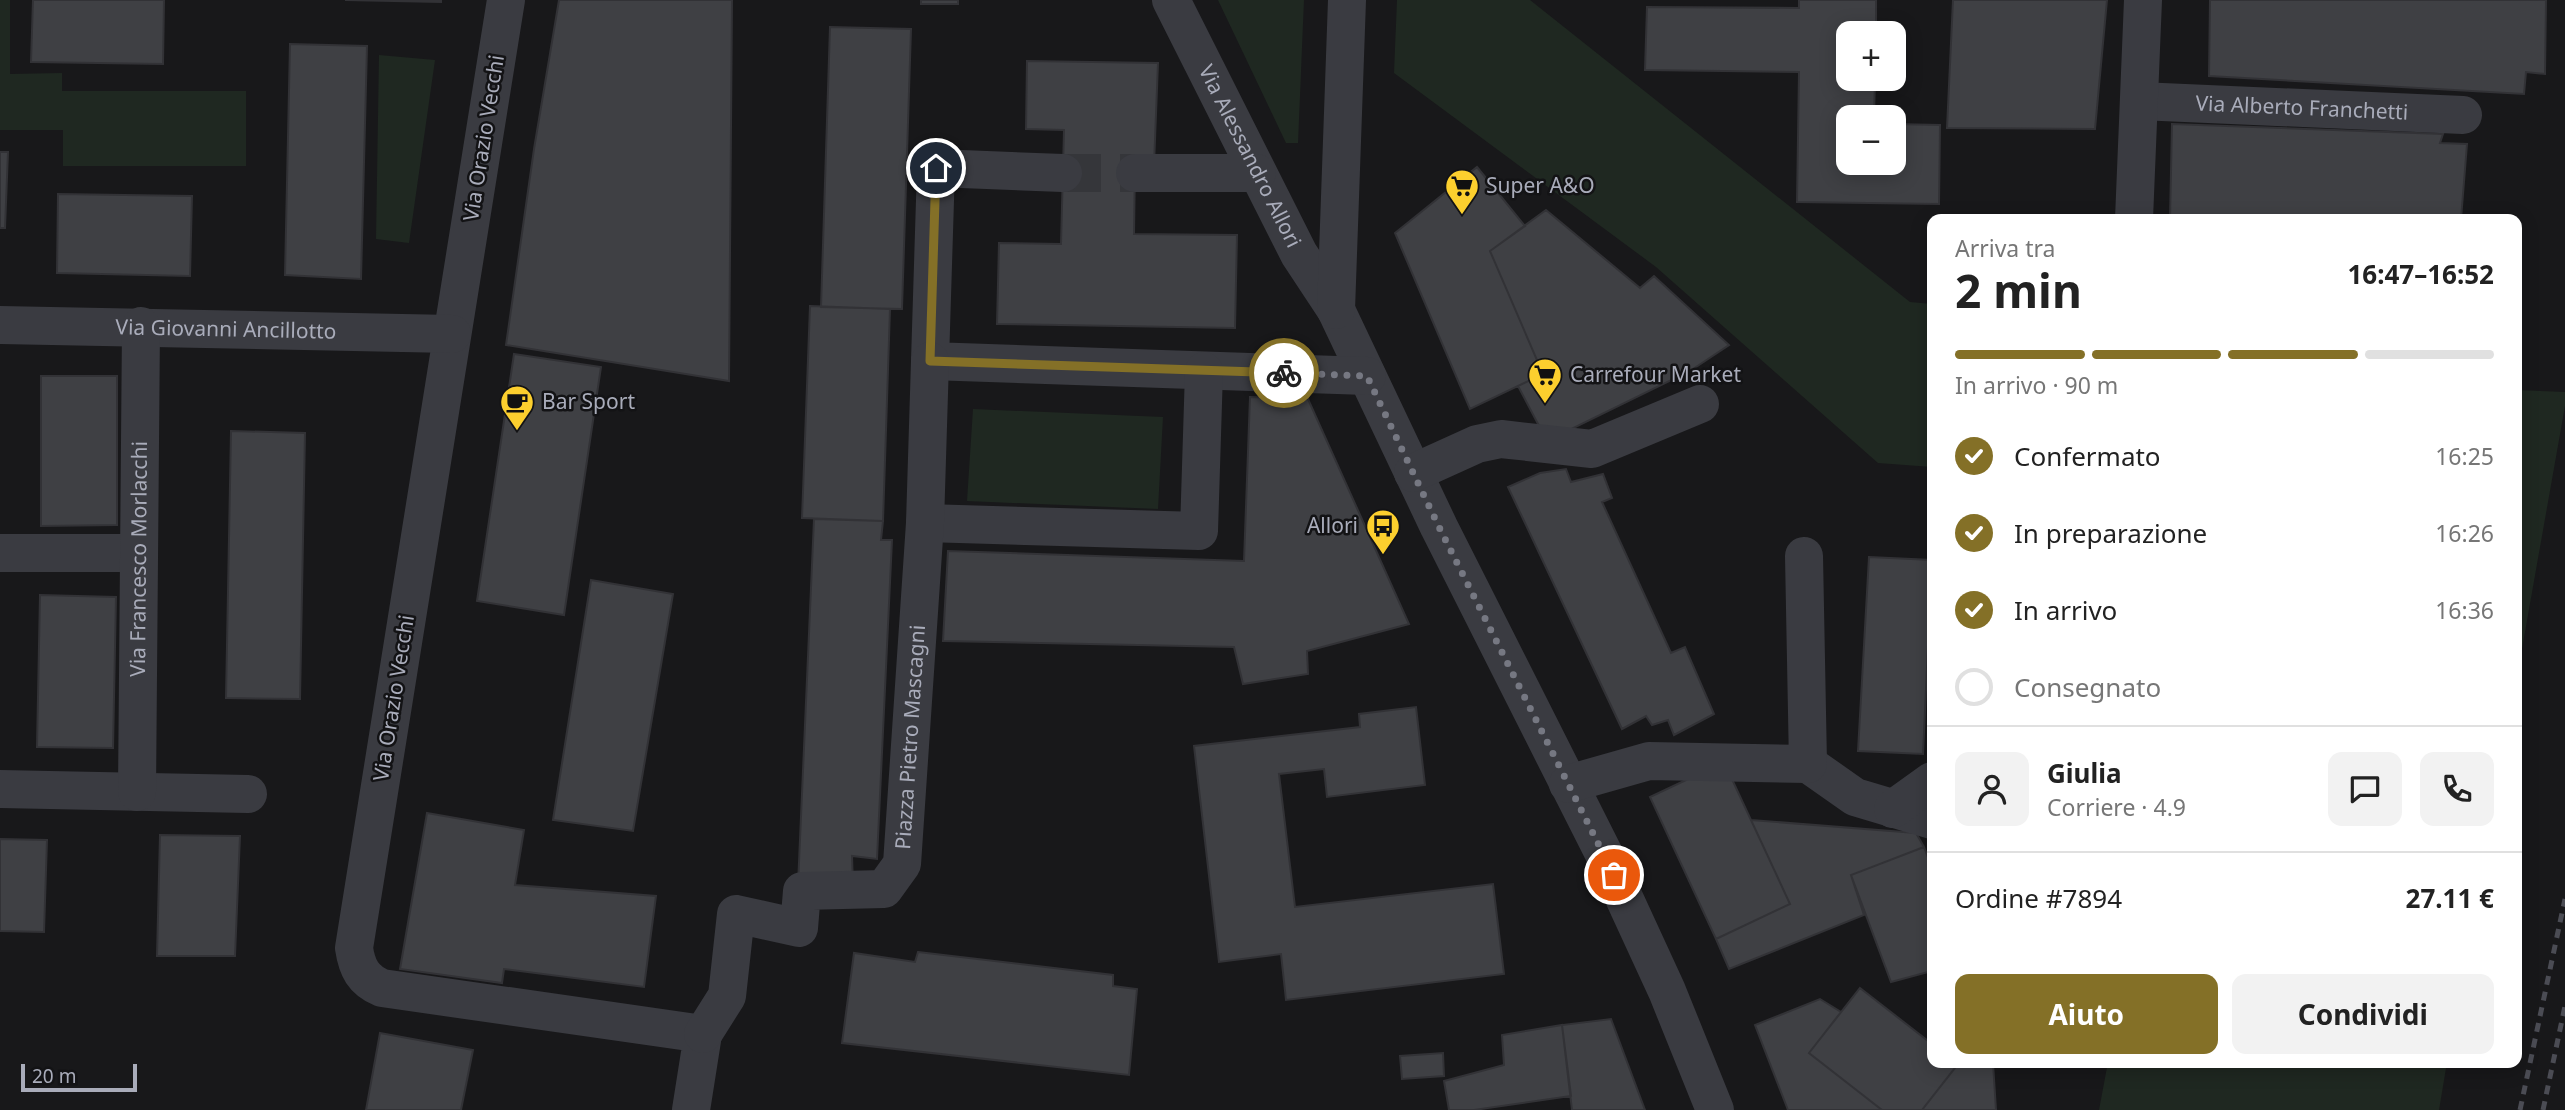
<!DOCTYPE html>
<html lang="it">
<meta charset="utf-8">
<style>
:root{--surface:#fff;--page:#f2f2f2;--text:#222;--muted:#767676;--line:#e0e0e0;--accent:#847027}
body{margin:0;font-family:"Noto Sans",sans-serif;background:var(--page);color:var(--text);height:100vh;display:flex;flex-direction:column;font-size:26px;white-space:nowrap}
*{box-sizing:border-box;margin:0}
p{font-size:23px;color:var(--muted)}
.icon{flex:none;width:38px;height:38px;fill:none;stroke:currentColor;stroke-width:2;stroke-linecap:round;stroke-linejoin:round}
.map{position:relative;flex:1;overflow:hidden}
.side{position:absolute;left:1927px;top:214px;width:595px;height:854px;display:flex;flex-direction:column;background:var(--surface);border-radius:14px;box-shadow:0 4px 18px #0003}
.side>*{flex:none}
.tools{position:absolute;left:1836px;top:21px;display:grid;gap:14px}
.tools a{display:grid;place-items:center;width:70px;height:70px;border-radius:14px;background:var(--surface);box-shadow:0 4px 18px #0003;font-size:35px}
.scale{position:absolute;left:21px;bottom:18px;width:116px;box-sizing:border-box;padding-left:7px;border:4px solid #a9acba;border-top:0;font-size:19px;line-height:24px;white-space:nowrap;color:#a9acba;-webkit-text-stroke:5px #131315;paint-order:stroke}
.pin{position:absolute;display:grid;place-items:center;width:60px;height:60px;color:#fff;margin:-30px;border:4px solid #fff;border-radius:50%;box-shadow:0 2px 7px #0007}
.courier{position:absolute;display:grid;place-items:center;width:70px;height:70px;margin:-35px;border:5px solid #847027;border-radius:50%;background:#fff;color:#222;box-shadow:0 2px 9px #0007}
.headline em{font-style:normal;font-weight:700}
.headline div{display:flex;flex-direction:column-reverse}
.headline{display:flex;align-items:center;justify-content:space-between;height:119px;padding:0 28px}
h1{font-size:46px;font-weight:700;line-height:52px}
.bar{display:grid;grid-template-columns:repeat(4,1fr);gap:10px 7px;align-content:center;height:84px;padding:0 28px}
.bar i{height:9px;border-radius:5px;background:var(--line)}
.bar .on{background:var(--accent)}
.bar p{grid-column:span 4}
.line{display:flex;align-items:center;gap:18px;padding:0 28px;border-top:2px solid var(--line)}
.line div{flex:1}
.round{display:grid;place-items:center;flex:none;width:74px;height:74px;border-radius:14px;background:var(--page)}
ol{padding:0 28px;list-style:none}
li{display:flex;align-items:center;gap:21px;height:77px}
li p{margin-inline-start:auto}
li .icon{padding:7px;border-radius:50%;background:var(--accent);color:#fff;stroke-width:4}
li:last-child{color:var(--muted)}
li i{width:38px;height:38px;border:4px solid var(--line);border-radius:50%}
.button{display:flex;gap:14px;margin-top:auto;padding:14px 28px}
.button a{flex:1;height:80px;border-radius:14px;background:var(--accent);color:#fff;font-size:28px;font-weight:700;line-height:80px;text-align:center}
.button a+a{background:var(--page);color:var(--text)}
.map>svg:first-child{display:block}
.green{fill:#1f2821}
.building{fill:#3f4044;stroke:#323236;stroke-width:2}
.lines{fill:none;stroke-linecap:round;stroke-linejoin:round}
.minor-tunnel{stroke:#35363a;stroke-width:38;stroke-dasharray:38 19;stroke-linecap:butt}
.minor{stroke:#3a3b41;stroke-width:38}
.rail{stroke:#4b4c54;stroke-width:5;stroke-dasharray:9 7;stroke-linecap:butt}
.done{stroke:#767882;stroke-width:7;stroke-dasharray:0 12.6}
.route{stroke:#847027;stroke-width:9}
.labels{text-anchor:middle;stroke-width:5;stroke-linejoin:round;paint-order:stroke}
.street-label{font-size:21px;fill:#a9acba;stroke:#131315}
.poi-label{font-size:21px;fill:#a9acba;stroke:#131315;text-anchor:start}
</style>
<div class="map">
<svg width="2565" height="1110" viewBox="0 0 2565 1110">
<rect width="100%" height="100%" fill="#18181a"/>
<path class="green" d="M0,0H10V74L62,73V91H246V166H63V130H0Z
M1218,0H1304L1298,143H1286Z
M1397,0H1530L1910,302L1932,304V467L1878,463L1656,267L1394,73Z
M379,55L435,60L409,243L376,239Z
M2516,390L2565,392V406L2517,677Z
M973,409L1163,417L1158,509L967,501Z
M2108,1062H2447L2439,1110H2099Z"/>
<path class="building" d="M33,0H164L163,64L31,62Z
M345,0H441V2Z
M559,0H732L729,381L506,345L534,149Z
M921,0H958V4H921Z
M1799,0H1876V33H1848V79H1875L1874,117H1848V163H1894V124L1940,125L1939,204L1797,202L1799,72L1645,70L1647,7L1799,8Z
M1953,0H2107L2095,129L1947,128Z
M2210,0H2546L2545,74L2526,72L2524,94L2209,76Z
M830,27L911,29L902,309L821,307Z
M290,44L367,46L361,279L285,275Z
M1027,61L1158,63L1154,165H1135L1134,234L1237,235L1235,328L997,324L999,243L1061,244L1064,130L1026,129Z
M2172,124L2443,134L2440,143L2467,144L2461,219H2170Z
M0,152H8L5,228H0Z
M1477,167L1525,226L1490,251L1543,374L1470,409L1395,233Z
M58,194L192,196L190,276L57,273Z
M1546,210L1640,288L1654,276L1729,345L1690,371L1547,441L1518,386L1543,374L1490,251Z
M810,306L890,309L883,521L802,518Z
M514,354L601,367L564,615L477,601Z
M41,376H117V525L41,526Z
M1250,397L1308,399L1409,624L1307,651L1308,674L1243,684L1234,647L943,641L948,551L1244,561Z
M231,431L305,433L300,699L226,698Z
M1566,469L1571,482L1603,474L1612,498L1602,502L1671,653L1685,647L1714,714L1674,735L1668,720L1652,725L1646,716L1622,729L1508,487L1540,473Z
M814,519L883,521L881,540H892L877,859L852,856L853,885H798Z
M1869,557L1932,560L1923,754L1858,751Z
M591,580L673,594L633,831L553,820Z
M40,595L116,597L113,748L37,747Z
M1416,707L1425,785L1327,797L1324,769L1279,774L1295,907L1493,884L1504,974L1286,1000L1281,954L1219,962L1194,746L1360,727L1359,714Z
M1724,762L1790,904L1716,939L1650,797Z
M427,813L524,830L515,885L656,896L644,987L504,969L502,983L400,969Z
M1751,820L1916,833L1924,847L1851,875L1864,915L1729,969L1716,939L1790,904Z
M160,835L240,836L235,956H157Z
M0,839L47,840L44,932L0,931Z
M1924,847L1932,868V971L1891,982L1851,875Z
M918,952L1113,975V986L1137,989L1129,1075L842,1043L854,953L915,962Z
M1860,988L1932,1044V1062L1958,1064L1922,1110H1882L1809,1053Z
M1820,999L1841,1012L1809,1053L1882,1110H1788L1755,1025Z
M1611,1019L1645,1110H1572L1562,1025Z
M1562,1025L1571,1096L1474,1110H1449L1444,1081L1504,1065L1502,1035Z
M380,1033L473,1050L461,1110H366Z
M1443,1053L1444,1076L1402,1079L1400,1056Z
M1993,1063L1996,1110H1922L1958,1064Z"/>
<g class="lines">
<path class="minor-tunnel" d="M1063,173H1135"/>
<g class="minor">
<path d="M506,0L354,948C357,968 363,980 382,988L703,1034L691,1110"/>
<path id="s1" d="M1171,0L1299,254L1336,310L1439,527L1603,852L1667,991L1715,1110"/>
<path id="s2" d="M2139,101L2463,115"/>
<path d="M1063,173L936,168L930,361L1367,376"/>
<path d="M1135,173H1257"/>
<path d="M2134,219L2143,0"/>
<path d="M1336,310L1347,0"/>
<path id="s3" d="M0,325L452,334"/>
<path d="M1413,473L1477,444L1501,439L1592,449L1700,404"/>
<path d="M925,523L1199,531L1204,371"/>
<path d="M0,553H138"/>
<path d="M1808,764L1855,797L1932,820"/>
<path d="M1568,784L1649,761L1808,764L1804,556"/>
<path d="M0,789L248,794"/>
<path id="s4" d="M137,792L141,326"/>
<path d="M1893,809L1932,781"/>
<path id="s5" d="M703,1034L727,996L736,914L799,928L802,891L884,889L902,864L925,523L930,361"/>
</g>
<path class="rail" d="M2520,1110L2565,899
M2543,1110L2565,1006"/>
</g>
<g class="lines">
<path class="done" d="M1284,373L1367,376L1439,527L1614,875"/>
<path class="route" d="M936,168L930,361L1284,373"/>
</g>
<defs>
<g id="supermarket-pin" transform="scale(1.75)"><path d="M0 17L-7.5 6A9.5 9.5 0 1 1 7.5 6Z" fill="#fccf2e" stroke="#131315"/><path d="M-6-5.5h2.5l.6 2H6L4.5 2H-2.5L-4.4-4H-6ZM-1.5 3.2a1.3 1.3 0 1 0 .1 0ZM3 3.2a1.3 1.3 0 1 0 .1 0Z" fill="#111"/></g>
<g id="cafe-pin" transform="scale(1.75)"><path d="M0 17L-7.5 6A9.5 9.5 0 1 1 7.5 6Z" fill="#fccf2e" stroke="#131315"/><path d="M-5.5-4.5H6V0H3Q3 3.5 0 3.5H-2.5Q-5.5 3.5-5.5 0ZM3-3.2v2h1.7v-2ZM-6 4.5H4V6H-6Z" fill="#111"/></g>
<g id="bus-pin" transform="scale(1.75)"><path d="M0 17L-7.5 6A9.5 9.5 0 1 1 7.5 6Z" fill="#fccf2e" stroke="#131315"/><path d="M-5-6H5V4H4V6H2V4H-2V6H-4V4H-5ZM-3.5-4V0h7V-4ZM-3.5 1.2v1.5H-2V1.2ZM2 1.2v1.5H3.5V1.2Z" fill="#111"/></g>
</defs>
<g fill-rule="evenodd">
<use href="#supermarket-pin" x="1462" y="186"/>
<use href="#supermarket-pin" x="1545" y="375"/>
<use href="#cafe-pin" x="517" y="402"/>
<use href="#bus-pin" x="1383" y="526"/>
</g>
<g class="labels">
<g class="street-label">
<text dy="7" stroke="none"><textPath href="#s2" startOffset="163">Via Alberto Franchetti</textPath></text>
<text transform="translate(484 138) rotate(-81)" y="7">Via Orazio Vecchi</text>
<text dy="7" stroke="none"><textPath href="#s1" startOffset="175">Via Alessandro Allori</textPath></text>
<text dy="7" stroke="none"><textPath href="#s3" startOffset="226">Via Giovanni Ancillotto</textPath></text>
<text dy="7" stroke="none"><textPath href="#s4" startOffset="233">Via Francesco Morlacchi</textPath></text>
<text transform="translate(394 698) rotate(-81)" y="7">Via Orazio Vecchi</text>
<text dy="7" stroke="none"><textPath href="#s5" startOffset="469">Piazza Pietro Mascagni</textPath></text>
</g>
<g class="poi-label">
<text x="1486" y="193">Super A&amp;O</text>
<text x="1570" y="382">Carrefour Market</text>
<text x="542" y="409">Bar Sport</text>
<text x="1358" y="533" text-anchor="end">Allori</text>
</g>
</g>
</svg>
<div class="tools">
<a>+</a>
<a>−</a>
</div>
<div class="scale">20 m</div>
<div class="pin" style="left:1614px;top:875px;background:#ea580c"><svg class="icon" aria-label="bag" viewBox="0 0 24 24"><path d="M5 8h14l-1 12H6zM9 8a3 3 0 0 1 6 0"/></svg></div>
<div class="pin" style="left:936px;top:168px;background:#1f2937"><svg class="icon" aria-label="home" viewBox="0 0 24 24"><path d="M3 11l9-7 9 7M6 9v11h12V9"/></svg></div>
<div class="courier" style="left:1284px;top:373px"><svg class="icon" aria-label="bike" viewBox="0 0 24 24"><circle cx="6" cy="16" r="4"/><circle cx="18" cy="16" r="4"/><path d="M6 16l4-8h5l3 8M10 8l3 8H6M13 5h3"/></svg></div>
<section class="side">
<div class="headline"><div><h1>2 min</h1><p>Arriva tra</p></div><em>16:47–16:52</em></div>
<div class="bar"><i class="on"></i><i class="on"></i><i class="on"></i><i></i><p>In arrivo · 90 m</p></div>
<ol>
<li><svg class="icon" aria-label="check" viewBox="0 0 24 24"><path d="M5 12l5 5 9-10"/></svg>Confermato<p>16:25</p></li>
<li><svg class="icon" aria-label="check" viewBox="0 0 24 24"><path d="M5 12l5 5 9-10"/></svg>In preparazione<p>16:26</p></li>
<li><svg class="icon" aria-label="check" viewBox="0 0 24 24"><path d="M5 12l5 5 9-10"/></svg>In arrivo<p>16:36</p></li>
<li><i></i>Consegnato</li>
</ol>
<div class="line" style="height:126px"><a class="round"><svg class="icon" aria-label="person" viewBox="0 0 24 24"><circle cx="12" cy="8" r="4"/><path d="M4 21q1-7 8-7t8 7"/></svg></a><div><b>Giulia</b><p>Corriere · 4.9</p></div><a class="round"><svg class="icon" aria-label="chat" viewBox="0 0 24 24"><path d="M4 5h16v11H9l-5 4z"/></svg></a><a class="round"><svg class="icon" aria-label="phone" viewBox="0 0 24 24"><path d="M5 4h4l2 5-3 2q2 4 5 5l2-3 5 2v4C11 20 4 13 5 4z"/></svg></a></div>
<div class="line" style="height:91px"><div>Ordine #7894</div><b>27.11 €</b></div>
<div class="button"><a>Aiuto</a><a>Condividi</a></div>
</section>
</div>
